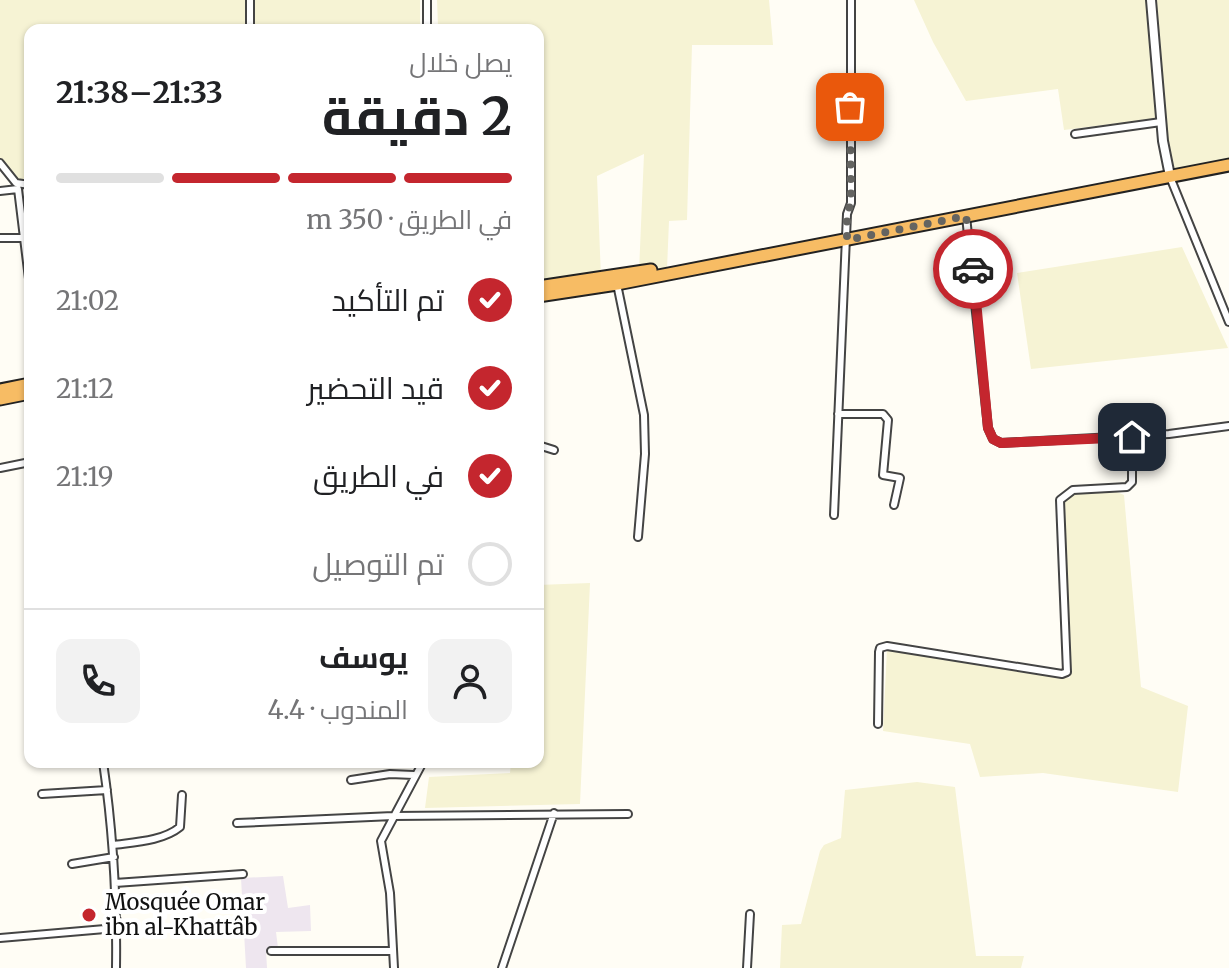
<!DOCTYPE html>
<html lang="ar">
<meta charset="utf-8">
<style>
:root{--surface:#fff;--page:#f2f2f2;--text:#202124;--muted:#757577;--line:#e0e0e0;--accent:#c4262e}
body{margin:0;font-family:Merriweather,Cairo,serif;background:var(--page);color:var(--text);direction:rtl;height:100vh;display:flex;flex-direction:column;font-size:30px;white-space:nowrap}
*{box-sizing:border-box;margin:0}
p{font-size:26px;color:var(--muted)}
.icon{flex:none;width:44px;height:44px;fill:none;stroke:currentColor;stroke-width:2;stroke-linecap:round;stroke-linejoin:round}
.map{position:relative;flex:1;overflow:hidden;direction:ltr}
.panel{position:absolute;left:24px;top:24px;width:520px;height:744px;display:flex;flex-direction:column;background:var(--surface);border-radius:16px;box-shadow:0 2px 6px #0004;direction:rtl}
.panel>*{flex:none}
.pin{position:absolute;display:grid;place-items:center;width:68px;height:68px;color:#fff;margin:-34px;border-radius:16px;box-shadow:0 4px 12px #0006}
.courier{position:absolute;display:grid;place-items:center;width:80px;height:80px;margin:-40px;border:6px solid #c4262e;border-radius:50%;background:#fff;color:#222;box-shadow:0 2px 10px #0007}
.summary em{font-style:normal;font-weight:700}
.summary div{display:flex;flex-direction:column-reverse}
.summary{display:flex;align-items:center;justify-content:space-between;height:136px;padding:0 32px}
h1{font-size:52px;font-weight:700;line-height:60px}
.bar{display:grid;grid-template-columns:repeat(4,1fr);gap:12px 8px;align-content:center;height:96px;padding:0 32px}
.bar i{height:10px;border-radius:6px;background:var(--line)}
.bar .on{background:var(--accent)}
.bar p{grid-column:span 4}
.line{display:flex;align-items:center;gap:20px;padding:0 32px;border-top:2px solid var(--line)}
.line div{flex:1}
.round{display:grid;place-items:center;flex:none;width:84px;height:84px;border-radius:16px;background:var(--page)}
ol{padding:0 32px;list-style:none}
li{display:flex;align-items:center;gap:24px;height:88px}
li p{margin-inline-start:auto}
li .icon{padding:8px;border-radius:50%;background:var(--accent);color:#fff;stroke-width:4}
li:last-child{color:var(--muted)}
li i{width:44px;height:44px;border:4px solid var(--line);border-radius:50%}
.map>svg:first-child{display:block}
.industrial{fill:#eee6ef}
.farmland{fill:#f6f3d4}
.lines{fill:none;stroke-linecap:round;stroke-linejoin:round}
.minor-casing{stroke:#444;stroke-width:10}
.tertiary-casing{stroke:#444;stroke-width:12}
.trunk-casing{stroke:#222;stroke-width:15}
.minor{stroke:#fff;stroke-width:6}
.tertiary{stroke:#fff;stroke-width:8}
.trunk{stroke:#f7bc64;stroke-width:11}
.done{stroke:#646461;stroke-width:8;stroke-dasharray:0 14.4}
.route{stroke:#c4262e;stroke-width:10}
.poi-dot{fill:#c4262e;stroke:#fff;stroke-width:3}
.labels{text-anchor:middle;stroke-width:8;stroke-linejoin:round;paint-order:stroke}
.poi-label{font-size:22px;fill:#111;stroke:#fff;text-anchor:start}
</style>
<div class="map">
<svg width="1229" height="968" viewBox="0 0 1229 968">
<rect width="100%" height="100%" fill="#fffdf5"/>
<path class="industrial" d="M283,876L288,908L310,905L311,931L276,932L278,948L266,951L267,968H246L241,878Z"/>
<path class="farmland" d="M0,0H420V30H30V184L16,185L0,169Z
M437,0H769L773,45H692L687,220L669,221L667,269L639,272L644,154L597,176L601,278L538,287V30H482L438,26Z
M914,0H1229V159L1168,170L1159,118L1064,130L1058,89L966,101L933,42Z
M1182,247L1228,348L1031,369L1017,273Z
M1112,490L1124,495L1141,687L1188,706L1178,792L1043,773L980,777L970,744L883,731L887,649L1070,678L1065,502L1074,492Z
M590,583L580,804L425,808L429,777L510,773L511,762H538V585Z
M917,782L955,787L976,956H1024L1021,968H780L782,925L801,924L820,851L824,845L841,838L845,790Z"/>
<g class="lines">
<g class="minor-casing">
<path id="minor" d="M250,0V30
M427,30V0
M1075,134L1161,122
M0,163L16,183L30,185
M1170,177L1229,322
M0,191L18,189L30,287
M966,216L988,428L993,439L1001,443L1169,434L1229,426
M0,238H25
M617,284L644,415L645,454L638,537
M838,414H883L888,420L883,475L900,478L894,505
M538,445L554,450
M0,468L30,462
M834,515L847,214L851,203V0
M878,724L879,652L880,648L887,646L1062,674L1067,672L1060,500L1073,490L1127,487L1132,482V437
M103,762C113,830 117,899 116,968
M351,780L390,774L414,775
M42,794L107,790
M237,823L393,816L628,814
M113,845C135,842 163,841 180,827L182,795
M72,864L114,857
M115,883L243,874
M0,938L105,929L109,921L117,920
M271,951H392
M394,968L390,893L381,841L423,762
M502,968L554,813
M747,968L750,914"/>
</g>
<g class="tertiary-casing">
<path id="tertiary" d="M1151,0L1163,141L1170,176"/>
</g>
<g class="trunk-casing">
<path id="trunk" d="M538,287L651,270
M538,296L617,284L1229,165
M0,390L30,384
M0,399L30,393"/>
</g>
<use href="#minor" class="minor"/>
<use href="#tertiary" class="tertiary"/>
<use href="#trunk" class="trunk"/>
</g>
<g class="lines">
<path class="done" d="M850,107L851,203L847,214V240L966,216L973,269"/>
<path class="route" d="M973,269L988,428L993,439L1001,443L1132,437"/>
</g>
<circle class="poi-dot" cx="89" cy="915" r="8"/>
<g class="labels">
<g class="poi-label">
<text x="105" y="910">Mosquée Omar<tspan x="105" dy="25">ibn al-Khattâb</tspan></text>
</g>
</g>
</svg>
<div class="pin" style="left:850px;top:107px;background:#ea580c"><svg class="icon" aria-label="bag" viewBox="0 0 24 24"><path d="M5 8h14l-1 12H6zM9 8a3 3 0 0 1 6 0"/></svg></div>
<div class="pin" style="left:1132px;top:437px;background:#1f2937"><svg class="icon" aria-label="home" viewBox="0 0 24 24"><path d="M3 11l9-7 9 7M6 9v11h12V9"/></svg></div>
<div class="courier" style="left:973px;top:269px"><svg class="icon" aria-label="car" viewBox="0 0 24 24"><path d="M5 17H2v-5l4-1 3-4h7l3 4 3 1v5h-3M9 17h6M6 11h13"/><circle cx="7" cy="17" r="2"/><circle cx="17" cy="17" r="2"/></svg></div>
<section class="panel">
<div class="summary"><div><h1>2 دقيقة</h1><p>يصل خلال</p></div><em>21:33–21:38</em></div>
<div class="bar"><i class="on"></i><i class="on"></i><i class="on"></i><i></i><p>في الطريق · 350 m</p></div>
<ol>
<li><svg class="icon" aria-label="check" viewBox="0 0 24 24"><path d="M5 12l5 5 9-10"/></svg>تم التأكيد<p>21:02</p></li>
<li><svg class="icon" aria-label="check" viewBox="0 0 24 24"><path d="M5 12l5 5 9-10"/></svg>قيد التحضير<p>21:12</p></li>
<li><svg class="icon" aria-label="check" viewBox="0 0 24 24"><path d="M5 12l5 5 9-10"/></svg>في الطريق<p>21:19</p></li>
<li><i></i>تم التوصيل</li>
</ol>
<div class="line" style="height:144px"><a class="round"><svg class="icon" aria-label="person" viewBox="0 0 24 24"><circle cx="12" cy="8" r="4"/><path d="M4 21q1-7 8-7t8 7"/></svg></a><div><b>يوسف</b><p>المندوب · 4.4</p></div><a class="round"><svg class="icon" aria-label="phone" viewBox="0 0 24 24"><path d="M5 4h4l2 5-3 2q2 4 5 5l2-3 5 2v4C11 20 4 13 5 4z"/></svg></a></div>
</section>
</div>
